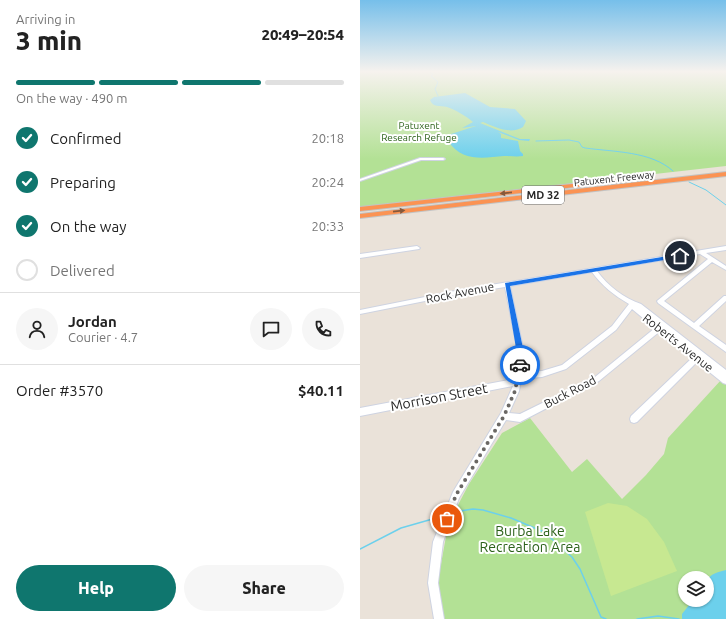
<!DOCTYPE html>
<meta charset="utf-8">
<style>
:root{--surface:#fff;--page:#f6f6f6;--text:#222;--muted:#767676;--line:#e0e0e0;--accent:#0f766e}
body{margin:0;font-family:Ubuntu,sans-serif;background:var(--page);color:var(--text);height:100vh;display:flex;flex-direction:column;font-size:15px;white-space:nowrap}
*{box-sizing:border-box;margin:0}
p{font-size:13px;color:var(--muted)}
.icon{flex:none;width:22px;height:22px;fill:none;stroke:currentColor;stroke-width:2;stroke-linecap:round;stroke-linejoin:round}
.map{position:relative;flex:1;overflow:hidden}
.panel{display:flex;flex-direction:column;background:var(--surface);width:360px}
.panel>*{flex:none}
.tools{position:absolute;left:318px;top:571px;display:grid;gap:8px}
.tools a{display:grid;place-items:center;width:36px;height:36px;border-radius:50%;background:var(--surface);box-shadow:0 1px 3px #0004;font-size:20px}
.pin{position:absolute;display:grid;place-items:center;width:34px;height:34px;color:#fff;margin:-17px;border:2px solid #fff;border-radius:50%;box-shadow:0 1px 4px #0007}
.courier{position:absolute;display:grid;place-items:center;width:40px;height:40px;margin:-20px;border:3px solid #1a73e8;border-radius:50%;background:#fff;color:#222;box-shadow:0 1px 5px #0007}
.head em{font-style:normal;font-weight:800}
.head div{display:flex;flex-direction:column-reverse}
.head{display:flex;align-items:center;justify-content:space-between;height:68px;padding:0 16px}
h1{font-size:26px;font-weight:800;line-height:30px}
.bar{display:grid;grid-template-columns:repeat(4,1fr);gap:6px 4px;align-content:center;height:48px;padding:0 16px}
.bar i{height:5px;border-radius:3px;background:var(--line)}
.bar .selected{background:var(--accent)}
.bar p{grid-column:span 4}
.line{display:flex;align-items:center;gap:10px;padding:0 16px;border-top:1px solid var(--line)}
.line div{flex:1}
.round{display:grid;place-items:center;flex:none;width:42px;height:42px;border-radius:21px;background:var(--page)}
ol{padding:0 16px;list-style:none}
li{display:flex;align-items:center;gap:12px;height:44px}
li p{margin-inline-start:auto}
li .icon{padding:4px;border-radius:50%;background:var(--accent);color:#fff;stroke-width:4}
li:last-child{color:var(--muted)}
li i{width:22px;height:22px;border:2px solid var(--line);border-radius:50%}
.button{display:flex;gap:8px;margin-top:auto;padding:8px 16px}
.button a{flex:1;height:46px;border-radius:24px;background:var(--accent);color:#fff;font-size:16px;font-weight:800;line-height:46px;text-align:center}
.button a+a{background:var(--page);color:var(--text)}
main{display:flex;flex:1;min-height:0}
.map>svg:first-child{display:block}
.green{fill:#b3e195;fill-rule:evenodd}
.pitch{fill:#c7e891}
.water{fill:#6cd0ec}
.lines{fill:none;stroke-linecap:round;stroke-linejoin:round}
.stream-far1{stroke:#6cd0ec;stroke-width:1}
.stream{stroke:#6cd0ec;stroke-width:1.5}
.minor-casing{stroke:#ced3e1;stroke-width:2}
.highway-casing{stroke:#c3c3c3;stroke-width:2}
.minor{fill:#fff;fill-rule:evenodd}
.highway{fill:#fb9353;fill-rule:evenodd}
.oneway{fill:#86583b}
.route{fill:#1a73e8}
.done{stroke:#6b6865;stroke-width:4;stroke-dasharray:0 7.2}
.labels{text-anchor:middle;stroke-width:4;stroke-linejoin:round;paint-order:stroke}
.far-park-label{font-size:10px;fill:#2c621a;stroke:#fff}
.far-street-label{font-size:10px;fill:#272727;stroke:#fff}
.shield{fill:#fff;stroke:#686868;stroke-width:1}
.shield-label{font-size:11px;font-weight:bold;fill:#272727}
.street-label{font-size:12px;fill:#272727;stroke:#fff}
.near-street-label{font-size:14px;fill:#272727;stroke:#fff}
.near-park-label{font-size:14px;fill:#2c621a;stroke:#fff}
</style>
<main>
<section class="panel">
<div class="head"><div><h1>3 min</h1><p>Arriving in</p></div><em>20:49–20:54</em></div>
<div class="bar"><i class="selected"></i><i class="selected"></i><i class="selected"></i><i></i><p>On the way · 490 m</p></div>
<ol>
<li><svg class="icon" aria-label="check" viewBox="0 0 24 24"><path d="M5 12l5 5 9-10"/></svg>Confirmed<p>20:18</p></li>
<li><svg class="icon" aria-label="check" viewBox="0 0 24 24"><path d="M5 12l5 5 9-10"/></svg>Preparing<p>20:24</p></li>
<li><svg class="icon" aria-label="check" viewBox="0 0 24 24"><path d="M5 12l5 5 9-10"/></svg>On the way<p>20:33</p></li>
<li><i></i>Delivered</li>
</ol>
<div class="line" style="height:72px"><a class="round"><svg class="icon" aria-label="person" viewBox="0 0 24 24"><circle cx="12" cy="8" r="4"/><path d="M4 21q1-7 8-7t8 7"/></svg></a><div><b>Jordan</b><p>Courier · 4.7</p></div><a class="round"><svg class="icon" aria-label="chat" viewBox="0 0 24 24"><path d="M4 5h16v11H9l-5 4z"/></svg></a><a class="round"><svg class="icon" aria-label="phone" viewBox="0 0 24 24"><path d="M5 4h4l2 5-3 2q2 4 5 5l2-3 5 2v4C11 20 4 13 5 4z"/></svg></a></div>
<div class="line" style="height:52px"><div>Order #3570</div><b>$40.11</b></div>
<div class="button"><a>Help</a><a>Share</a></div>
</section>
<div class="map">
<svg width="366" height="619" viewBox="0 0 366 619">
<rect width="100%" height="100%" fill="#eae2d9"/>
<path class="green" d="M0,72H366V166L0,207Z
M361,380L366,384V619H82L77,586L87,531L99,503L109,484L142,433L170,418L212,472L227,459L262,499L286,475L304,454L308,438ZM325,578H347V600H325Z"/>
<path class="pitch" d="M248,503L267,506L287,519L304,542L317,571L251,596L225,512Z"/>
<path class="water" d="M105,93L130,107L155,109L166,121L163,127C151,135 135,127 123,122L120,123L160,139H170L169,141L159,140L138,132L141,134V138L158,141L160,151L163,154V156C157,157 151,156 144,156C123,158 102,162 88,141L90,138L87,136L88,135L116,126L102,128L113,122C106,116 96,110 87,107C80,105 73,108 70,100L74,97Z
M366,570V619H322V614L333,600H347V580C352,573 358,572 366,570Z"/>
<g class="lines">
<path class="stream-far1" d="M69,72L73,74L71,76L78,82L75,89L78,96
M176,141L209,140L219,142L222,147L225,148C254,152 291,151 313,171
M329,182L346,190L366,205"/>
<path class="stream" d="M100,511L113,509L123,510L151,518L184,532L212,557L220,569L241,617L246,619
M0,549L41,528L76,518
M277,619L298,616L319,619"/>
<g class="minor-casing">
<path id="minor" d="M60,158H83L85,159L83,160H61L0,181V179Z
M57,246L60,248L59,249L0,258V254Z
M366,246V250L346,253L366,266V270L352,262L304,301L334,323L364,296H366V301L339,326L366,345V352L298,303L297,301L348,259L340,254L237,271C248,286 264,298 281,304L366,370V384L363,383L337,362L277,422L274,423L271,422L270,419L271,416L332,358L299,332L239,381L160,422L146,420L99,498L83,542L78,583L84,619H74L68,583L73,542L93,492L141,413L153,386L0,416V408L154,379L158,364L157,348L145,287L95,295L0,314V310L95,291ZM232,272C241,285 255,296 269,304L252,326L202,365L182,371L170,372L164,368V364L163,348L150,286ZM272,309L295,328L235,377L160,414L149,413L159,391L162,375L170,378L182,377L206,369L256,330Z"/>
</g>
<g class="highway-casing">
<path id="highway" d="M366,172V176L0,218V214Z
M258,179L260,180V182L0,211V207Z"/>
</g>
<use href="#minor" class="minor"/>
<use href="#highway" class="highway"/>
</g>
<defs><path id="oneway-solid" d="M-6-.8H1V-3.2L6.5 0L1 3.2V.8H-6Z"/></defs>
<g class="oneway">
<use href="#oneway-solid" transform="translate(146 193) rotate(174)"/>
<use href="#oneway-solid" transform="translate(39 211) rotate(-6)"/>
</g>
<linearGradient id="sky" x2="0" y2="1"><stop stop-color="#76bfea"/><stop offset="0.45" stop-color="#f6f2ee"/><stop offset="1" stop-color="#f6f2ee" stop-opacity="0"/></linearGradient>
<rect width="366" height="159" fill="url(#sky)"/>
<path class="route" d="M320,254H322V257L150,286L163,348L164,365L163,368H158L156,348L145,283Z"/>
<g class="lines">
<path class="done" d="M87,519L96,495L144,416L155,391L160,365"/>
</g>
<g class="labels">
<g class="far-park-label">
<text x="59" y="129">Patuxent<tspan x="59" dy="12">Research Refuge</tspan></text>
</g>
<g class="far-street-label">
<text transform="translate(254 178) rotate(-6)" y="4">Patuxent Freeway</text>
</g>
<rect class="shield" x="162" y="186" width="42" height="18" rx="3"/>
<g class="shield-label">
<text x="183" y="199">MD 32</text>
</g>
<g class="street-label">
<text transform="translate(100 293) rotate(-11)" y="4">Rock Avenue</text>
<text transform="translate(318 343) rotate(38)" y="4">Roberts Avenue</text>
<text transform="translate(210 392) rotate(-27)" y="4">Buck Road</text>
</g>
<g class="near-street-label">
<text transform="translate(79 397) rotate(-11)" y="5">Morrison Street</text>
</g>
<g class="near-park-label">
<text x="170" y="536">Burba Lake<tspan x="170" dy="16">Recreation Area</tspan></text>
</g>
</g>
</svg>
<div class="tools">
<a><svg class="icon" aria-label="layers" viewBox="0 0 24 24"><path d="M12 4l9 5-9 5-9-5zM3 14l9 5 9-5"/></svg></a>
</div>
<div class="pin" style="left:87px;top:519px;background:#ea580c"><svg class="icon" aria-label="bag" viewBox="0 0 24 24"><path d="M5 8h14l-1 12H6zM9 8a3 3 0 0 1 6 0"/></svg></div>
<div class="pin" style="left:320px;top:256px;background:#1f2937"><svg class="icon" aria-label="home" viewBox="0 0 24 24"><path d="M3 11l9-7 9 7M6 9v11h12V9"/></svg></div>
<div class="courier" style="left:160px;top:365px"><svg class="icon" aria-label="car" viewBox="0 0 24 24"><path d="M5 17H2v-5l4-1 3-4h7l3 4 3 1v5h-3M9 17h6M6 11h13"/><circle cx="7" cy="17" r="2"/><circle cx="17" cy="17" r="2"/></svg></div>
</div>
</main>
